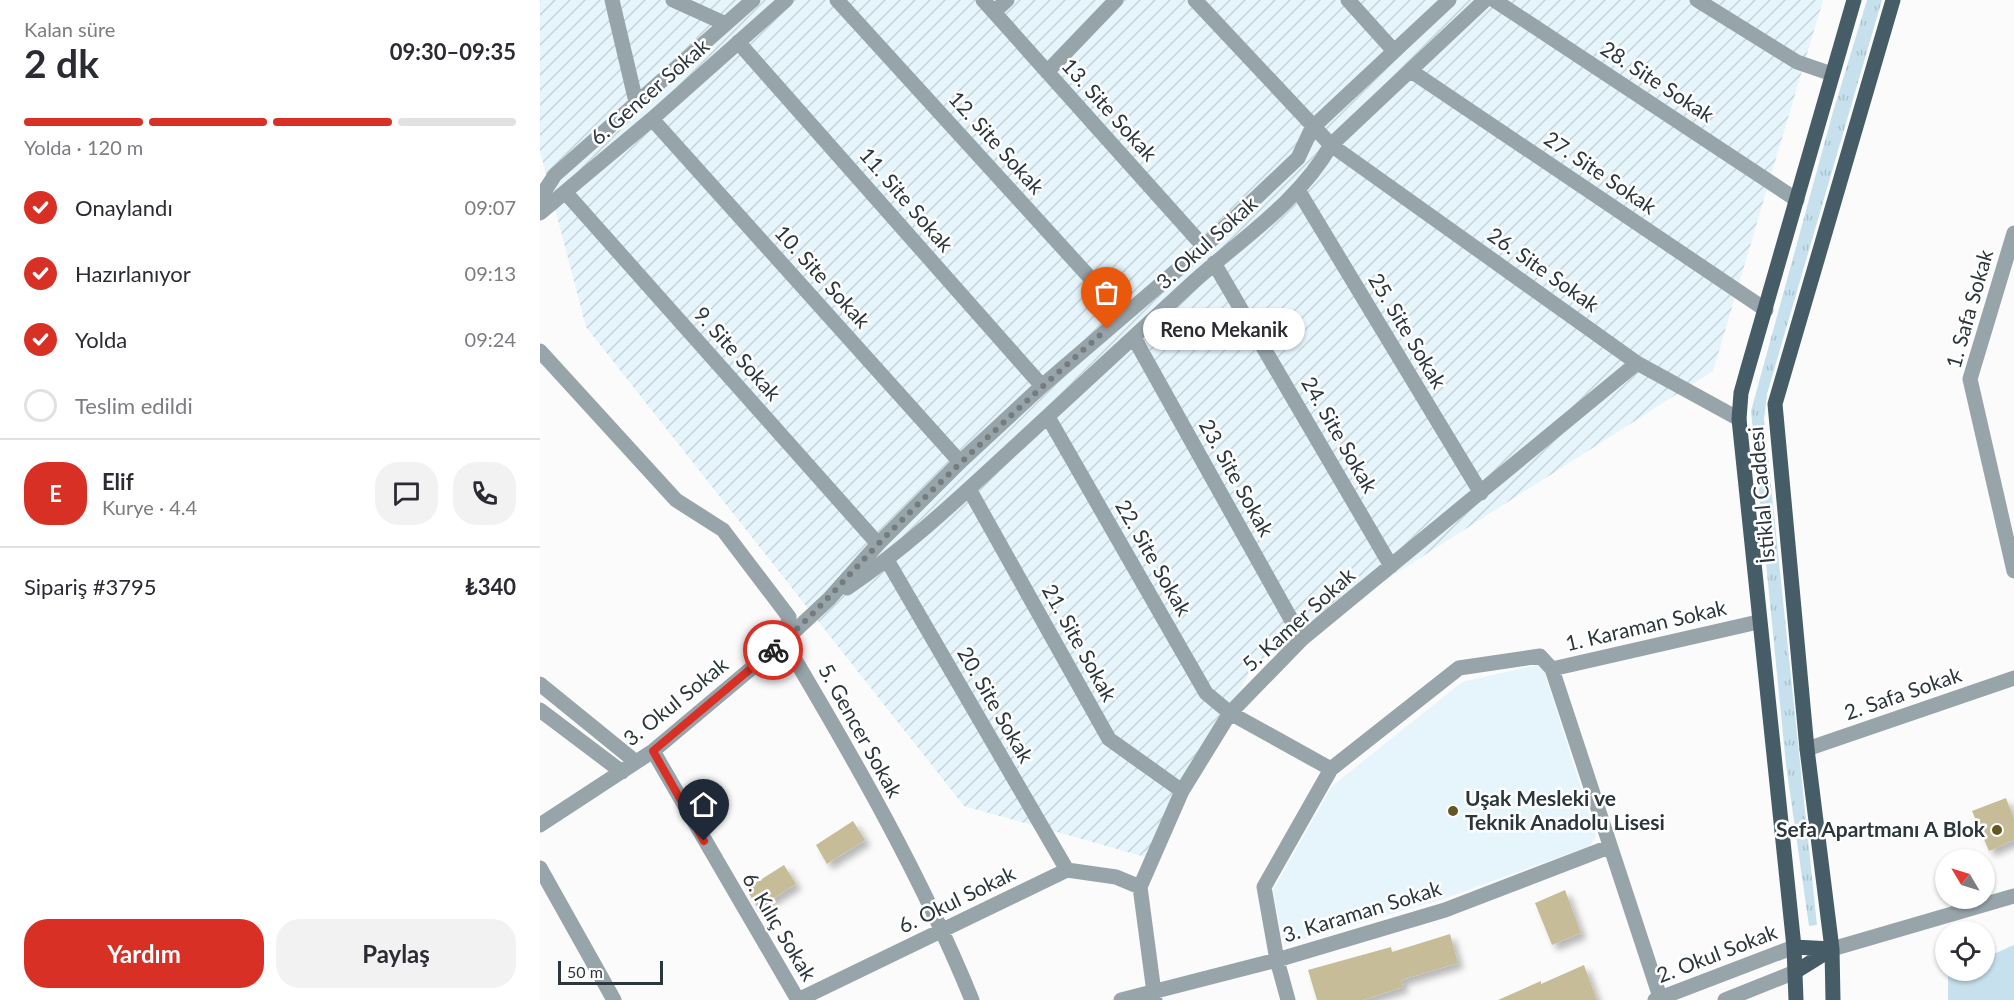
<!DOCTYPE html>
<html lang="tr">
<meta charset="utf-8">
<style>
:root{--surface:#fff;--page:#f2f2f3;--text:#2b2b33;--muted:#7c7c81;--line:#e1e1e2;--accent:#d93025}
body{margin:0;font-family:Lato,sans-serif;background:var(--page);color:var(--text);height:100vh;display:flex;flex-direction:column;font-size:22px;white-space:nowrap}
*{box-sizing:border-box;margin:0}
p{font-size:20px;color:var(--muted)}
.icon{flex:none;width:33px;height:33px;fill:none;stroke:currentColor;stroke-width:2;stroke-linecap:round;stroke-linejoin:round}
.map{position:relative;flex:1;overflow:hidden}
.details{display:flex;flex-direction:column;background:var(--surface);width:540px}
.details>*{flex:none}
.needle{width:39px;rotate:308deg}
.controls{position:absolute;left:1395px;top:849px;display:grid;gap:12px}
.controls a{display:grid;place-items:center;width:60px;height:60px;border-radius:50%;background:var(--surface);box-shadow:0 2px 4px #0004;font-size:30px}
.scale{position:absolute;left:18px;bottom:15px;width:105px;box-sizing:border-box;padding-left:6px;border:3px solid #2b373c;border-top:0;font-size:16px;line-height:21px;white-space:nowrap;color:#2b373c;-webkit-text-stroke:4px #fff;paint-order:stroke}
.pin{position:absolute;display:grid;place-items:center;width:51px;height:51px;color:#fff;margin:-62px -26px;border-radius:50% 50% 50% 0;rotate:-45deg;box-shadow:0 0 6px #0007}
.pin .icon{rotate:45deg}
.courier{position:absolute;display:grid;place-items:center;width:60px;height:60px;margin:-30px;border:4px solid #d93025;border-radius:50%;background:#fff;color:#222;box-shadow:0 2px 8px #0007}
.bubble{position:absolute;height:42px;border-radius:21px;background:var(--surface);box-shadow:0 2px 4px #0004;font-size:20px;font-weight:700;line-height:42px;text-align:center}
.head em{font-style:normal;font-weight:700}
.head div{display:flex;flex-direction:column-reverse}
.head{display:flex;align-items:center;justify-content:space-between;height:102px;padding:0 24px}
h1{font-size:39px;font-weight:700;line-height:45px}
.bar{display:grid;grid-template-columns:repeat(4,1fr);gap:9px 6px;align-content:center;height:72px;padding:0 24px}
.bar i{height:8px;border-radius:4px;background:var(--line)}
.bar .current{background:var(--accent)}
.bar p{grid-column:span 4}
.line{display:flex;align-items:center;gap:15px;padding:0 24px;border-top:2px solid var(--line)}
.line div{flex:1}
.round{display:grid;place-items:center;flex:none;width:63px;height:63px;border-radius:24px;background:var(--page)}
ol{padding:0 24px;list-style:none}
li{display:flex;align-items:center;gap:18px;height:66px}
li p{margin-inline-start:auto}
li .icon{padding:6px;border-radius:50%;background:var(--accent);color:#fff;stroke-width:4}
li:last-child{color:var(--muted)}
li i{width:33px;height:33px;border:3px solid var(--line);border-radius:50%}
.action{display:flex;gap:12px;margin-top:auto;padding:12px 24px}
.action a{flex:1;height:69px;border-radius:24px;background:var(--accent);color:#fff;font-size:24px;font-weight:700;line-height:69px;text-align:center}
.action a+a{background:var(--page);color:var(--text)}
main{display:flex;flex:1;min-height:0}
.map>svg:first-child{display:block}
.built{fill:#e6f5fc}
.industrial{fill:url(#industrial-furrows)}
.grass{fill:url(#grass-tufts)}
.park{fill:#c6e1ed}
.building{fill:#c6bc98;filter:url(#shadow)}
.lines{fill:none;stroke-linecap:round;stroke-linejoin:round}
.minor{stroke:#97a4aa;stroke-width:15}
.major{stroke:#465d67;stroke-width:15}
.done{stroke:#747c7f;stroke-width:6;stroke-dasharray:0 10.8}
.route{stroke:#d93025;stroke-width:8}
.poi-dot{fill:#655724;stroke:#fff;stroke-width:2}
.labels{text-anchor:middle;stroke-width:5;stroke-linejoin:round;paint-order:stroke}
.street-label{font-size:21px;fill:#2b373c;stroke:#fff}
.poi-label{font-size:21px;font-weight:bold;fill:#2b373c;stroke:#fff;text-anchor:start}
</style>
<main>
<section class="details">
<div class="head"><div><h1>2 dk</h1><p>Kalan süre</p></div><em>09:30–09:35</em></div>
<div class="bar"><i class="current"></i><i class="current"></i><i class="current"></i><i></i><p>Yolda · 120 m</p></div>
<ol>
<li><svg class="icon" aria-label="check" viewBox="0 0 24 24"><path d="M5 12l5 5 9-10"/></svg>Onaylandı<p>09:07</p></li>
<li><svg class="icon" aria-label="check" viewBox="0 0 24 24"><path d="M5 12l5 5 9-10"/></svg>Hazırlanıyor<p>09:13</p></li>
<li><svg class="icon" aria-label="check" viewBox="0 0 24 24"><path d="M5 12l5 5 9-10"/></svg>Yolda<p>09:24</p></li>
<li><i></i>Teslim edildi</li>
</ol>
<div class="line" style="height:108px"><b class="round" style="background:var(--accent);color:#fff">E</b><div><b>Elif</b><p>Kurye · 4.4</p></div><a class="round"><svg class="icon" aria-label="chat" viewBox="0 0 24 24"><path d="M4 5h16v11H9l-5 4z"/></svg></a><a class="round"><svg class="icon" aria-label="phone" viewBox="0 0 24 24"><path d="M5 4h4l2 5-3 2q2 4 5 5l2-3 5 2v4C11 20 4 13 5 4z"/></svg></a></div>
<div class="line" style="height:78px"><div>Sipariş #3795</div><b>₺340</b></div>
<div class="action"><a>Yardım</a><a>Paylaş</a></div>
</section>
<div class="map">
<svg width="1474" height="1000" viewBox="0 0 1474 1000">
<defs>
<pattern id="industrial-furrows" width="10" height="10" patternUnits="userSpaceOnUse" patternTransform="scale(1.5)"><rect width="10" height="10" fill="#e6f5fc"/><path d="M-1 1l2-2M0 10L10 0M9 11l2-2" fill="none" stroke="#c5d3d9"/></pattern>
<pattern id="grass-tufts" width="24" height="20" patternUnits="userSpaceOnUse" patternTransform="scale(1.5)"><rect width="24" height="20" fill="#c6e1ed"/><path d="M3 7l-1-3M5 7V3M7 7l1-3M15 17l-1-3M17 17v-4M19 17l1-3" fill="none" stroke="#aac2cc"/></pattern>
<filter id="shadow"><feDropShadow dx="5.5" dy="5.5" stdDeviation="3" flood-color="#0004"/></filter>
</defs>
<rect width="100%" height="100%" fill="#fbfbfb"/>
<path class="built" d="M1002,664L1056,836L1050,846L903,899L744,945L733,890L792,786L922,682Z"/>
<path class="industrial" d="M0,0H1283L1173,371L714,664L609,858L424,806L46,327L0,151Z"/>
<path class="grass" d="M1327,0H1342L1227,394L1224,419L1277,925L1269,926L1246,765L1211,411L1293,112Z"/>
<path class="park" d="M1474,945V1000H1408V975L1418,971L1444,970L1445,958Z"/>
<path class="building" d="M1466,798L1474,819V840L1449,851L1432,811Z
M313,821L325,840L287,864L276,845Z
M244,865L256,884L218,908L206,889Z
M1025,890L1041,933L1012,945L995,903Z
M910,934L918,963L861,980L863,987L823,1000H777L768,970L851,947L852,952Z
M1044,965L1057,1000H958L1001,981V984Z"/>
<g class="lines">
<path class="minor" d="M72,0L96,102
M133,0L186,24
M297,0L584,315
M443,0L664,247
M655,0L791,145L1097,363L1199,419
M808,0L854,51
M954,0L1257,200
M1157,0L1257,62L1292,74
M454,12L467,0
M198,42L502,386
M871,71L1226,310
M507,72L576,0
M112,119L420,462
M758,190L941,493
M26,193L338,544
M0,198L15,175L213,0
M0,213L112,119L246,0
M1474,233L1430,379L1474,571
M674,263L851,566
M594,338L762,639
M0,351L136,500L183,530L249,617L244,641C313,757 381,875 432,1000
M508,417L666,693L690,713L791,769
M429,489L569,739L642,791
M347,560L527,870
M307,588C366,548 418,499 470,451C530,396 590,341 650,285C698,241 758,203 791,145L945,0
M1012,669L1121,1000
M0,684L96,762
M0,710L82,772
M1267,749L1474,678
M113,751L258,1000
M0,825L113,751L244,641L289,599L338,544L420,462L502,386L664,247L758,158L772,128L909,0
M0,868L74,1000
M1292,949L1474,896
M258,1000L527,870L576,877L600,887
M581,1000L737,960L905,910L1069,847
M615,1000L600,887L642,791L690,713L762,639L1097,363
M748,1000L737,960L724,887L791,769L919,668L1000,656L1012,669L1218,622
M1115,1000L1254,947
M1185,1000L1255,972"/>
<path class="major" d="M1254,947L1292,949
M1255,972L1292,949
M1256,1000L1254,947L1199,419L1201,393L1208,368L1314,0
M1293,1000L1292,949L1267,749L1235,404L1353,0"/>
</g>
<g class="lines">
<path class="done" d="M233,650C277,614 311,571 351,531C421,461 493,394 567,329"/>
<path class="route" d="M164,841L113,751L233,650"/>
</g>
<g class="poi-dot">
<circle cx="913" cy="811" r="6"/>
<circle cx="1457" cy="830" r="6"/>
</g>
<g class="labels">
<g class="street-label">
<text transform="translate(1117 82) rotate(33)" y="7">28. Site Sokak</text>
<text transform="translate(110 92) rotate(-41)" y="7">6. Gencer Sokak</text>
<text transform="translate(569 110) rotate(48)" y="7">13. Site Sokak</text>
<text transform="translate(456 143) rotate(48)" y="7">12. Site Sokak</text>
<text transform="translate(1060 173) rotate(34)" y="7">27. Site Sokak</text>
<text transform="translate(366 200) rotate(49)" y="7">11. Site Sokak</text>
<text transform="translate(667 243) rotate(-42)" y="7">3. Okul Sokak</text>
<text transform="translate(1003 270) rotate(35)" y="7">26. Site Sokak</text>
<text transform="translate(282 277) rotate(48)" y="7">10. Site Sokak</text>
<text transform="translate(1430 309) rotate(-74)" y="7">1. Safa Sokak</text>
<text transform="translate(867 331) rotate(59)" y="7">25. Site Sokak</text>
<text transform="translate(197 354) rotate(48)" y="7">9. Site Sokak</text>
<text transform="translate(799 435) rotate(60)" y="7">24. Site Sokak</text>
<text transform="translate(696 478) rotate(61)" y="7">23. Site Sokak</text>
<text transform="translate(1222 495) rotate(-95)" y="7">İstiklal Caddesi</text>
<text transform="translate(613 558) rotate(60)" y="7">22. Site Sokak</text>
<text transform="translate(759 620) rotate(-42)" y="7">5. Kamer Sokak</text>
<text transform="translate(1106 626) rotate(-13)" y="7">1. Karaman Sokak</text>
<text transform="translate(539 643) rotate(61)" y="7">21. Site Sokak</text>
<text transform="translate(1363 694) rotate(-19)" y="7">2. Safa Sokak</text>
<text transform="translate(136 702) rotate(-39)" y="7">3. Okul Sokak</text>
<text transform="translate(455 705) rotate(60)" y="7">20. Site Sokak</text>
<text transform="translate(320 731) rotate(61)" y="7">5. Gencer Sokak</text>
<text transform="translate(417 900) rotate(-26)" y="7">6. Okul Sokak</text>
<text transform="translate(822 912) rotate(-17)" y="7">3. Karaman Sokak</text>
<text transform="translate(239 927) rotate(59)" y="7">6. Kılıç Sokak</text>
<text transform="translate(1177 954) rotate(-21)" y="7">2. Okul Sokak</text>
</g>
<g class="poi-label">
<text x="925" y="806">Uşak Mesleki ve<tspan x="925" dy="24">Teknik Anadolu Lisesi</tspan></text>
<text x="1445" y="837" text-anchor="end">Sefa Apartmanı A Blok</text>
</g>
</g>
</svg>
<div class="controls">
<a><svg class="needle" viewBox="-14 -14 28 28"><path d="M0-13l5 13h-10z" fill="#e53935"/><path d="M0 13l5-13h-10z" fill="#7c7c81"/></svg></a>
<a><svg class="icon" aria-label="locate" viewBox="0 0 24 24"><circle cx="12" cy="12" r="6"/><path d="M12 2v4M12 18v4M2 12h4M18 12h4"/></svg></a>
</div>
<div class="scale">50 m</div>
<div class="pin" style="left:567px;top:329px;background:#ea580c"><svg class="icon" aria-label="bag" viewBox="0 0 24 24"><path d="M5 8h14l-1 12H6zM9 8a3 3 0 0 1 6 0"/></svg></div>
<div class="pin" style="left:164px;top:841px;background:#1f2937"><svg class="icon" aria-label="home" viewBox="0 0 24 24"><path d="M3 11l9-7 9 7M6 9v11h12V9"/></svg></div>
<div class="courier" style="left:233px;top:650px"><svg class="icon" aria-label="bike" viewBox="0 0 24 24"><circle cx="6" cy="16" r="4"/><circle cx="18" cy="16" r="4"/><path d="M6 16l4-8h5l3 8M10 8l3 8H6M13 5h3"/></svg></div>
<div class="bubble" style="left:603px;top:308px;width:162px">Reno Mekanik</div>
</div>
</main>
